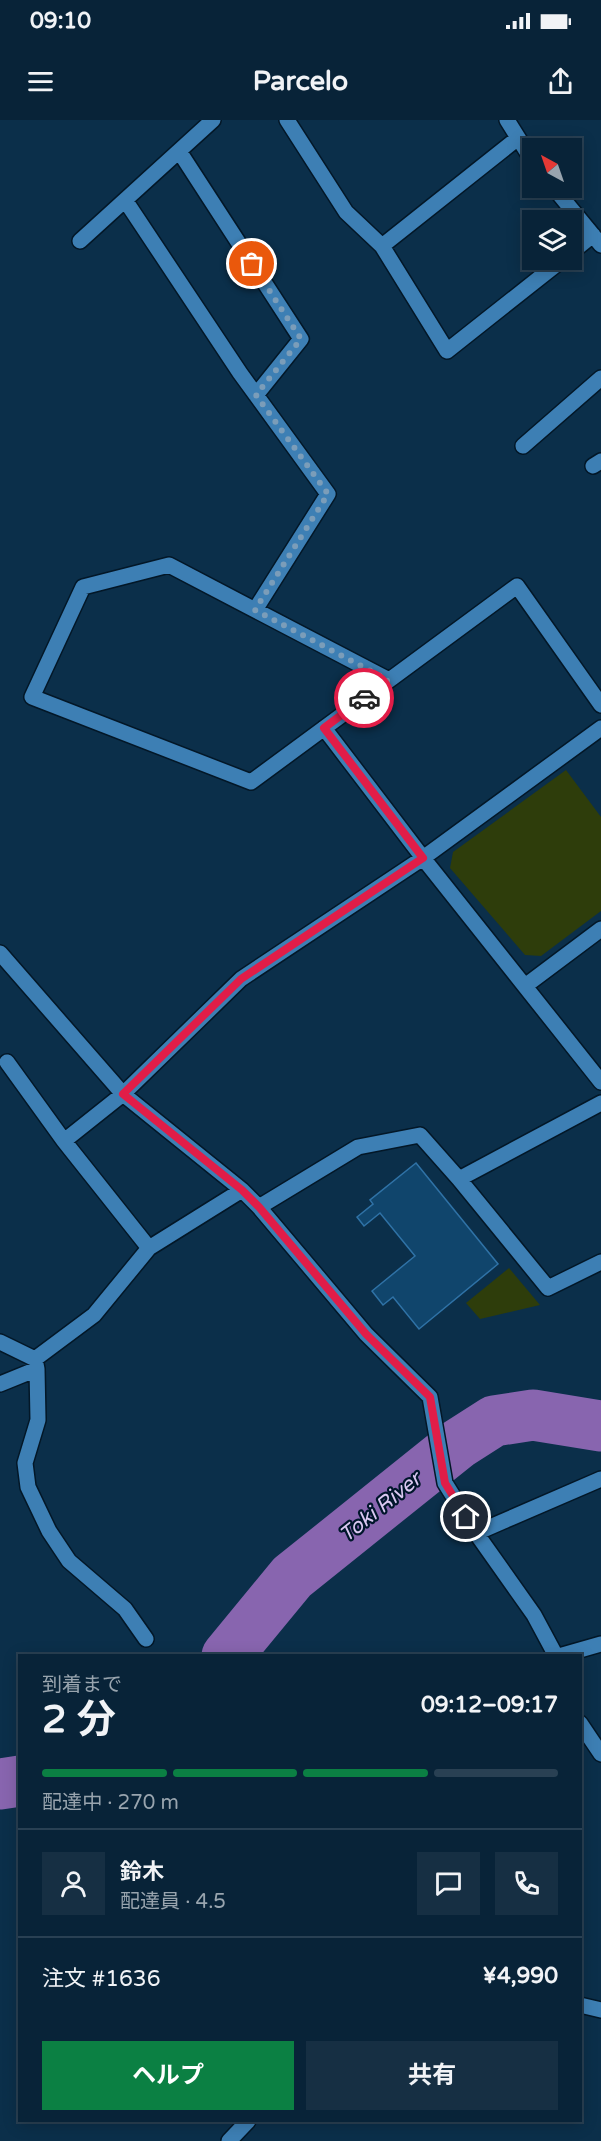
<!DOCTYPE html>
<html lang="ja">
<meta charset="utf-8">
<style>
:root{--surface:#082338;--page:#162f43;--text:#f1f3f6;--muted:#98a4ae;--line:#294053;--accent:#0b8043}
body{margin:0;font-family:"Varela Round","Noto Sans JP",sans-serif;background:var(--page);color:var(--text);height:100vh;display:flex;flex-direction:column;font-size:22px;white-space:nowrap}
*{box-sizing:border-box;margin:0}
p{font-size:20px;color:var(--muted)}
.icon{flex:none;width:33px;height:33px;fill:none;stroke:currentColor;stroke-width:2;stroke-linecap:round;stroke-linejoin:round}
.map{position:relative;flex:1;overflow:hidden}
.side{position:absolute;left:18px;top:1534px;width:564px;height:468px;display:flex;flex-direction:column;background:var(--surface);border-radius:0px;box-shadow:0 3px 15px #0003,0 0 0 2px var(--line)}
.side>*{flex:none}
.needle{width:39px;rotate:320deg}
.tools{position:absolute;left:522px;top:18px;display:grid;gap:12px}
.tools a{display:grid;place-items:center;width:60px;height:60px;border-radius:0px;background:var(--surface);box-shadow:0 3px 15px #0003,0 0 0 2px var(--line);font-size:30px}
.pin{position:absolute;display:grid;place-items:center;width:51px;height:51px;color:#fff;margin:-26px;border:3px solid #fff;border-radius:50%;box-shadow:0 2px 6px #0007}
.courier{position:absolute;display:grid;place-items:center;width:60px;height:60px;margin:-30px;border:4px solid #e11d48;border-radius:50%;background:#fff;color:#222;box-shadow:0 2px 8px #0007}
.head em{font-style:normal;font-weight:700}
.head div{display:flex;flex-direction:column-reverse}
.head{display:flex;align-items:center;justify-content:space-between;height:102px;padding:0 24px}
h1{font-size:39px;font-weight:700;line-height:45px}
.bar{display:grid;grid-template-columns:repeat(4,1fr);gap:9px 6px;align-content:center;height:72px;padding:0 24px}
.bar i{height:8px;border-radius:4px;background:var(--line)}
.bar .active{background:var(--accent)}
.bar p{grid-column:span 4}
.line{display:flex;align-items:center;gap:15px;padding:0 24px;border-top:2px solid var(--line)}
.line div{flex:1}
.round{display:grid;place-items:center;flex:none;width:63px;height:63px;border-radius:0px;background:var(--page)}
.button{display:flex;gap:12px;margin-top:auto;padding:12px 24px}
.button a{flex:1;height:69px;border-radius:0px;background:var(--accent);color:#fff;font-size:24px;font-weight:700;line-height:69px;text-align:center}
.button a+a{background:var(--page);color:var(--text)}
.status{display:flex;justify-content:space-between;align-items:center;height:42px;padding:0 30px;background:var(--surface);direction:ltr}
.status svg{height:16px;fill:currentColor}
header{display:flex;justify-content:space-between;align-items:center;height:78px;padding:0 24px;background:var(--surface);font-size:27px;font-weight:700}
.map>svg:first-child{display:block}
.green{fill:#2e3d0b}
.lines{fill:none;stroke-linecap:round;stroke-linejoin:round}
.river{stroke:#8865af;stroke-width:51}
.building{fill:#10456c;stroke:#2f72a6;stroke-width:1.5}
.minor-casing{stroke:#031727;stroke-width:18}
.minor{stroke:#3d7fb4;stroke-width:15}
.done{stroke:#7b9db9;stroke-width:6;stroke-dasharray:0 10.8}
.route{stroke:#e11d48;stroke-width:8}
.labels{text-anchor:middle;stroke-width:4.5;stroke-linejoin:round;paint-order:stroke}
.water-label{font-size:21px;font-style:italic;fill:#dac8f1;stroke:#00162b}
</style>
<div class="status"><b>09:10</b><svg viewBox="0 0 49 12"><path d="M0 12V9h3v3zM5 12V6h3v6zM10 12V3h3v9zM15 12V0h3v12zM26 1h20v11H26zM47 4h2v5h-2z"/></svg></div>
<header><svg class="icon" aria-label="menu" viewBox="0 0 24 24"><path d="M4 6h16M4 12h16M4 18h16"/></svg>Parcelo<svg class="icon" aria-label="share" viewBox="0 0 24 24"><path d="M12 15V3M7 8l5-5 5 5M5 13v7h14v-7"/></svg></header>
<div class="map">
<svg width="601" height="2021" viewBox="0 0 601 2021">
<rect width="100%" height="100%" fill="#0b2f4a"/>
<path class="green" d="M566,650L601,697V791L541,836L525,835L450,748L453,732Z
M509,1148L540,1185L480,1199L466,1183Z"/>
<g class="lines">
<path class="river" d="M227,1536L292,1457L458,1324L494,1301L533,1295L601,1306
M0,1664L20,1661"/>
</g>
<path class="building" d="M416,1043L498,1144L419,1209L393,1177L383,1185L372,1171L415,1136L380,1093L364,1106L357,1097L373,1084L370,1080Z"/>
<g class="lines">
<g class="minor-casing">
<path id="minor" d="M287,0L346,92L382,126L447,231L562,140
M507,0L532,40
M179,31L301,219L256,275
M554,68L601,125
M125,80L240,253L328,374L255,490
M80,121L213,0
M382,126L518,18
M572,132L593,115
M523,326L601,258
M593,346L601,341
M389,560L169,445L83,467L32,577L251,662L517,466L601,585
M324,608L423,738L601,962
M0,833L123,974L242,1070L259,1087L366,1214L430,1277L445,1363L476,1413L534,1495L556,1536
M525,866L601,809
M7,942L64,1021L149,1128
M64,1021L123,974L241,859L423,738L601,608
M459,1059L548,1168L601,1142
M259,1087L358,1027L420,1015L459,1059L601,983
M0,1222L35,1239L94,1195L149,1128L242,1070
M35,1239L37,1249L38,1300L25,1343L28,1367L49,1411L69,1441L125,1489L146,1519
M0,1264L37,1249
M476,1413L601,1359
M559,1536L601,1524
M580,1603L601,1634
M580,1885L601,1890
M229,2021L248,2001"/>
</g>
<use href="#minor" class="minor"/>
</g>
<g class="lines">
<path class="done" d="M252,144L301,219L256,275L328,374L255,490L388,560L364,578"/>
<path class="route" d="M364,578L324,608L423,738L241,859L123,974L242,1070L259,1087L366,1214L430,1277L445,1363L466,1397"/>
</g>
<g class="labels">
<g class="water-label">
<text transform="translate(380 1387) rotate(-39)" y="7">Toki River</text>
</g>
</g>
</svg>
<div class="tools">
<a><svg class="needle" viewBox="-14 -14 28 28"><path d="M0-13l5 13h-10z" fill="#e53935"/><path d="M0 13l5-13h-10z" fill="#98a4ae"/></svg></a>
<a><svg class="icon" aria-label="layers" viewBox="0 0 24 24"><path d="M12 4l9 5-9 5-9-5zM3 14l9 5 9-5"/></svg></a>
</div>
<div class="pin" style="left:252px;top:144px;background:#ea580c"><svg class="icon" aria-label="bag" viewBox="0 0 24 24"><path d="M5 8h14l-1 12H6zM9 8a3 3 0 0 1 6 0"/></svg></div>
<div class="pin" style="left:466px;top:1397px;background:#1f2937"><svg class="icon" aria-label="home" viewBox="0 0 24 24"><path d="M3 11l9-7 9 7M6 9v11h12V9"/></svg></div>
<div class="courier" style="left:364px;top:578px"><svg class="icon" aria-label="car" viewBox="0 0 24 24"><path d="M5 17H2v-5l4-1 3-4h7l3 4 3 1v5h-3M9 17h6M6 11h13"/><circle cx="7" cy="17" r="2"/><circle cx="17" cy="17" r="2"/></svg></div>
<section class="side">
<div class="head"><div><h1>2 分</h1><p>到着まで</p></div><em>09:12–09:17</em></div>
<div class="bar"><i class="active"></i><i class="active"></i><i class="active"></i><i></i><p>配達中 · 270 m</p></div>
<div class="line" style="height:108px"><a class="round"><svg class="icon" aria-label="person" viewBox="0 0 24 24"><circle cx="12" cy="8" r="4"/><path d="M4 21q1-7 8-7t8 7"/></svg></a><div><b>鈴木</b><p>配達員 · 4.5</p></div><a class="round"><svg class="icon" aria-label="chat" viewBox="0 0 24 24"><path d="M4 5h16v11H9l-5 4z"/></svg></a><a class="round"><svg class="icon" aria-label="phone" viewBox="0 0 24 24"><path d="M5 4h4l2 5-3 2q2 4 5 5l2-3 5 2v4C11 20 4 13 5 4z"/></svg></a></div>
<div class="line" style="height:78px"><div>注文 #1636</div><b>¥4,990</b></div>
<div class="button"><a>ヘルプ</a><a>共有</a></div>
</section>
</div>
